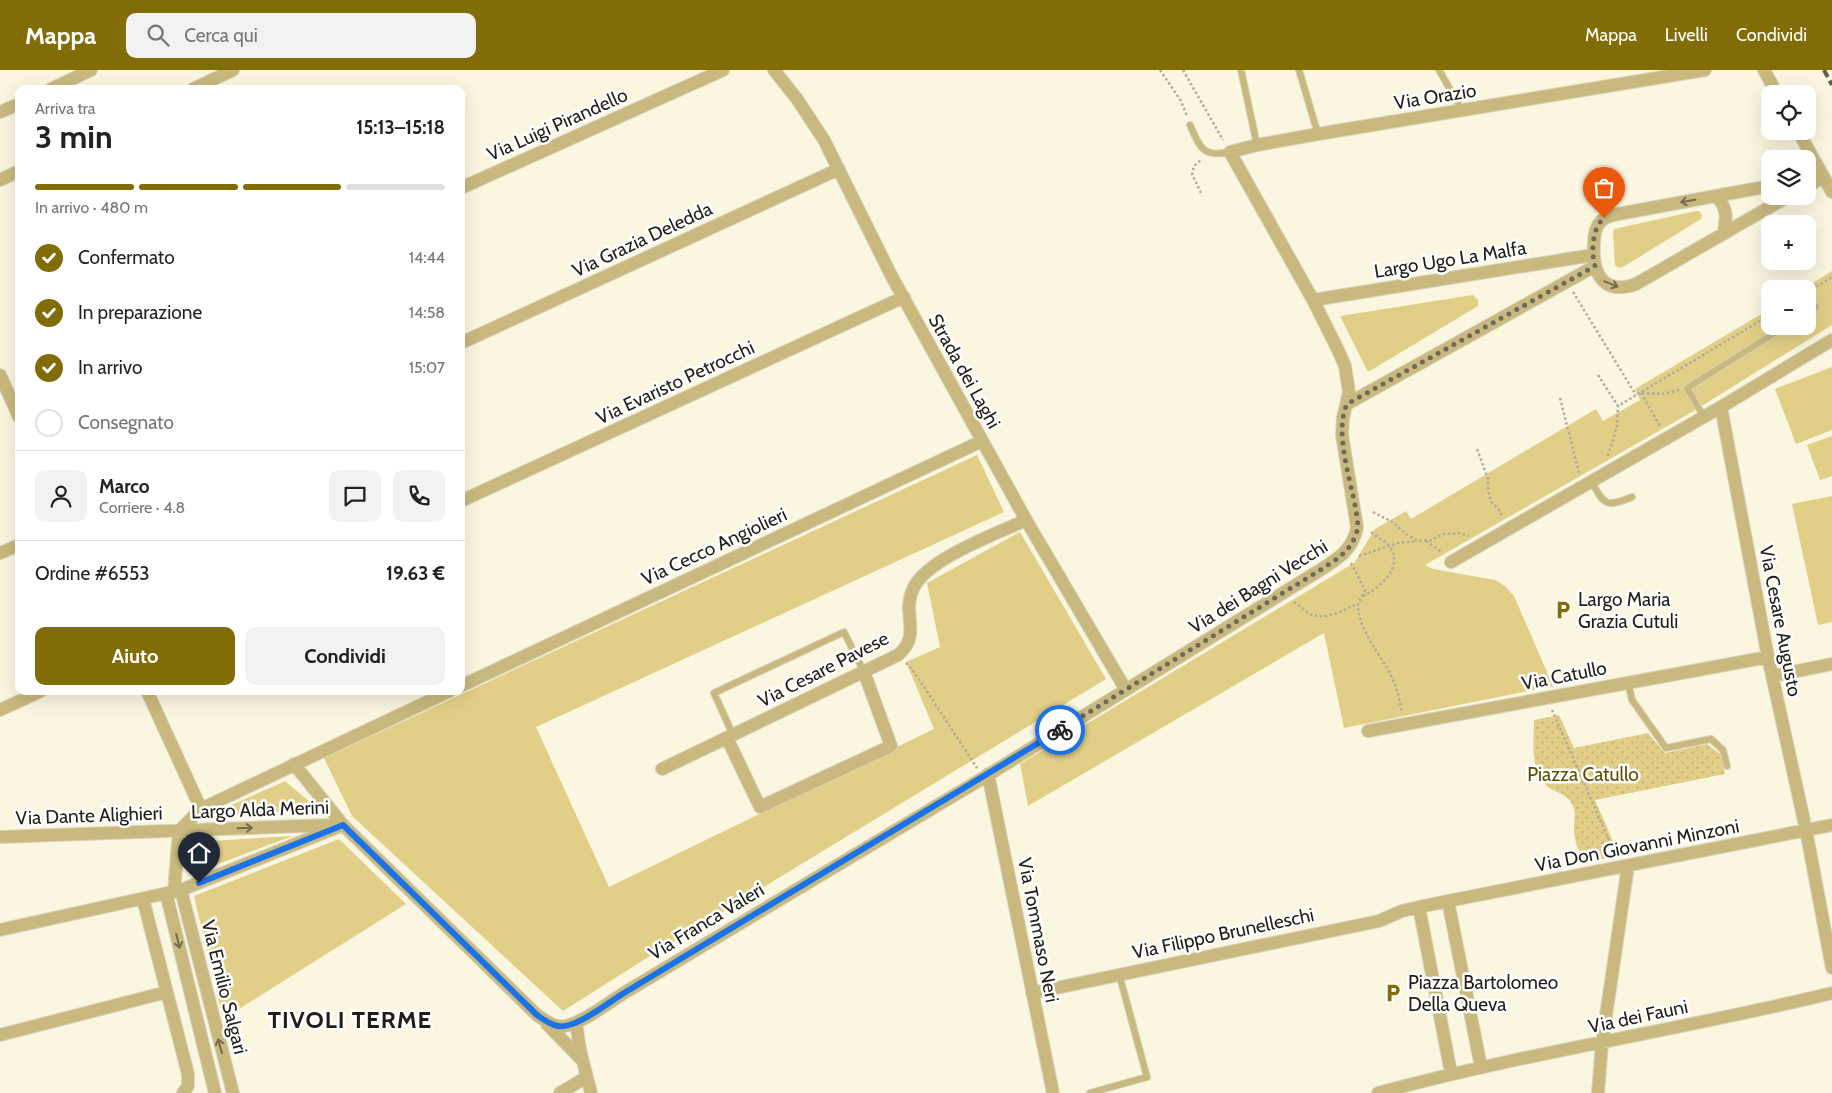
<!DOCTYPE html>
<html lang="it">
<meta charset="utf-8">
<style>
:root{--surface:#fff;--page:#f2f2f2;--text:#222;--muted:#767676;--line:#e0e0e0;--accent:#816c06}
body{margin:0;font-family:Cabin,sans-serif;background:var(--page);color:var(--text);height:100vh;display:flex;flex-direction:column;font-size:19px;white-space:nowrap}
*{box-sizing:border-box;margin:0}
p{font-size:16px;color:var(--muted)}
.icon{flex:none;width:28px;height:28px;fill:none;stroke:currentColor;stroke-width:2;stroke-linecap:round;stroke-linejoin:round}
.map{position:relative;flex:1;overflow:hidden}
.side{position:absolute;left:15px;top:15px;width:450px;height:610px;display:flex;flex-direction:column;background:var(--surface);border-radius:10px;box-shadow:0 5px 20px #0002}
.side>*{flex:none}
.tools{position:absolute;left:1761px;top:15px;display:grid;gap:10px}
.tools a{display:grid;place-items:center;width:55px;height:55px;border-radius:10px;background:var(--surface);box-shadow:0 5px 20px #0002;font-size:25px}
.pin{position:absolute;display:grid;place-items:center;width:42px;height:42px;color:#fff;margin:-51px -21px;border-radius:50% 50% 50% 0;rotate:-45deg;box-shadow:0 0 5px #0007}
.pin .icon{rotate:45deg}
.courier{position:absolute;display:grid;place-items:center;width:50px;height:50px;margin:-25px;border:4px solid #1a73e8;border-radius:50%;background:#fff;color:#222;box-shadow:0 1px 6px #0007}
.overview em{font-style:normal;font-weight:700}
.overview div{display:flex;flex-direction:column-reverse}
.overview{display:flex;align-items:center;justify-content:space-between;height:85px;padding:0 20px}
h1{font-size:32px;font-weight:700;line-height:38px}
.bar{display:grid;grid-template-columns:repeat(4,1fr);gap:8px 5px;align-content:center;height:60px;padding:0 20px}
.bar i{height:6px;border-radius:4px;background:var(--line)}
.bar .current{background:var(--accent)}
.bar p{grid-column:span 4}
.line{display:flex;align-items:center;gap:12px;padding:0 20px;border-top:1px solid var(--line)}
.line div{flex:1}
.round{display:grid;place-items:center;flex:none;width:52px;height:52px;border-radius:10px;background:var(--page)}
ol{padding:0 20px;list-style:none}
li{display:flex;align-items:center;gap:15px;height:55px}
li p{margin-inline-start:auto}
li .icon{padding:5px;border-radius:50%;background:var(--accent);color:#fff;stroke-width:4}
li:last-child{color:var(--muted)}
li i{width:28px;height:28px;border:2px solid var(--line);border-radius:50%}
.button{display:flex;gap:10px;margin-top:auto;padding:10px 20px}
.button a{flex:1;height:58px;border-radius:10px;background:var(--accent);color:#fff;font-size:20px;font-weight:700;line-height:58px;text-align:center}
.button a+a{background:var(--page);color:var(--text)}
header{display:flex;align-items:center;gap:30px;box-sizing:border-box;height:70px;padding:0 25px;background:var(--accent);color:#fff}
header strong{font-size:24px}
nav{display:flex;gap:28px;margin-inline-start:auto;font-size:18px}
.search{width:350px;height:45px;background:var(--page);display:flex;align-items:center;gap:12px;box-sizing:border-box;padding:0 18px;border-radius:10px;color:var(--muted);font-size:19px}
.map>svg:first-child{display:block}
.grass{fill:#e2cf87}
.park{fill:url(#park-dots)}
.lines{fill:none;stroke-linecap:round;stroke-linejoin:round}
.lane-casing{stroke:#d8d3bf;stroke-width:8}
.street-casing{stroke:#d8d3bf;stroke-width:14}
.path{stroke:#b1ad9b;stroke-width:2.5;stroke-dasharray:2.5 2.5;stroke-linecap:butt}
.lane{stroke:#c9b97e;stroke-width:6}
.street{stroke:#c9b97e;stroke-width:12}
.rail{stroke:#5e5c4f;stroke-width:4;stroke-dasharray:8 4;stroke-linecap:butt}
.oneway{stroke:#746c4a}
.done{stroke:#6d6a5c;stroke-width:5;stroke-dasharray:0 9}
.route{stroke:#1a73e8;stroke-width:6}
.labels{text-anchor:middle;stroke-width:5;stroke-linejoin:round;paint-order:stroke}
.street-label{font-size:19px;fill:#201e16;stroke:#fff}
.poi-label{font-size:19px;fill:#201e16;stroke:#fff;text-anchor:start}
.park-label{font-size:19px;fill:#5e4d00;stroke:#fff}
.district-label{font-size:24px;font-weight:bold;letter-spacing:1px;fill:#201e16;stroke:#fff}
</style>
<header>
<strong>Mappa</strong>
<div class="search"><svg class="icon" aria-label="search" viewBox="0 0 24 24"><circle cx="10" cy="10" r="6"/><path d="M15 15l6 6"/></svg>Cerca qui</div>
<nav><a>Mappa</a><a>Livelli</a><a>Condividi</a></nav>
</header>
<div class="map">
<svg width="1832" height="1023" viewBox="0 0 1832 1023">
<defs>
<pattern id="park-dots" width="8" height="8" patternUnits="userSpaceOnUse" patternTransform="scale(1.25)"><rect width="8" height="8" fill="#e2cf87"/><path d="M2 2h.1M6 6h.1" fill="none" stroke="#c2b174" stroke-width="1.8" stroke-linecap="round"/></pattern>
</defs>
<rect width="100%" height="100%" fill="#fbf6df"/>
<path class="grass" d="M1696,141H1699L1702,145L1701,149L1623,197L1619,198L1615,195L1613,162L1614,159Z
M1832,201V255L1692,342L1425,495L1433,499L1495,510L1505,516L1514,526L1553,616L1344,658L1324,563L1028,736L1020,694L1354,493L1375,459L1406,441L1411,449L1596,339L1603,351L1640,330L1635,319L1770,239V256H1808V219H1803Z
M1473,225L1478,230V236L1368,302L1340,246Z
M1832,297V360L1796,374L1775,319Z
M1832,366V406L1820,410L1807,375Z
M977,385L1004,442L536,657L609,817L934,659L906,592L940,577L927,513L1020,462L1106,609L642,891L563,941L352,746L324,688Z
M1832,426V552L1818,555L1792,434Z
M285,711L318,739L205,747Z
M293,766L202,800L193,772Z
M339,769L406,834L223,949L194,826Z"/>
<path class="park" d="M1559,645L1574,678L1648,663L1665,683L1707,674L1720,684L1725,704L1595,730L1619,785C1611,786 1600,791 1592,790C1579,787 1574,771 1574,759C1574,751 1576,744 1573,736C1567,722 1556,724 1547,716C1529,700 1534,671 1534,650Z"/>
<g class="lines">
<g class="lane-casing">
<path id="lane" d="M1241,0L1257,75
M1299,0L1318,64
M1439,0L1462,40
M1190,55C1200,77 1202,88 1230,82
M1808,243L1816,237
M1704,347L1687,318L1786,256
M1591,411C1605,435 1605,438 1632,427
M1628,612L1632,630L1666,678L1711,669L1723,680L1727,696
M733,665L714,623L844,562L864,602
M1090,1023L1147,1007L1119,904"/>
</g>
<g class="street-casing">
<path id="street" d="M774,0L797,29L824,70L892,207L1026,450L1126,620
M1764,0L1777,24
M51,19L91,0
M193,19L233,0
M0,42L19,34
M1798,61L1832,122
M0,110L19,101
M1770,116L1618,144C1612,145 1605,147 1601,151C1595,157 1594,166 1594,174C1592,203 1603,226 1636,214L1789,126
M1808,116L1823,107
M461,118L723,0
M1716,126C1728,138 1727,149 1723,164
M1313,230L1593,185
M1832,270L1721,337L1768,587L1806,760L1832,898
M461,273L839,99
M0,305L19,347
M1347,334L1595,196
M461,431L904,227
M0,483L19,475
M1451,492L1721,337
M1772,606L1832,594
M461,616L982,371
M147,621L201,739
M0,640L41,621
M1368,661L1768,587
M727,668L760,737L891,676L864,602
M294,694L343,755L537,945C543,949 550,955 558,956C574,960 609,932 624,923L983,708L1317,502C1336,490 1353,481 1357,457L1342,365L1343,348L1349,322L1345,296L1339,282L1313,230L1230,82L1257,75L1318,64L1705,0
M662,699L898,585C923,564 900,543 914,517C929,488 996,464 1026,450
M988,704L1053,1023
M0,767L332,755
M181,820L233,1023
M174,821L179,761L201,739L450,621
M166,823L215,1023
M143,829L188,1004V1016L183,1023
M1448,831L1832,755
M0,860L181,820L343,755
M1032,923L1379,851L1402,841L1419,837
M576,953L580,980L591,1023
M547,954L582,990
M0,965L167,922
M1451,1003L1419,837L1448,831L1481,997
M560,1023L587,1007
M1378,1023C1528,982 1681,960 1832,923
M1598,1023L1602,973L1628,796"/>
</g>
<path class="path" d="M1160,0L1181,31L1187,46
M1183,0L1223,70
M1201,123L1192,104L1194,96L1201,90
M1573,222L1636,325
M1808,222L1832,207
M1598,305L1618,336L1770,245
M1641,323L1660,356
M1642,323L1663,324L1679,320
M1560,328L1579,403
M1477,379L1488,409V420L1491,431L1500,441L1502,447
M1608,386L1617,357L1618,336
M1373,442L1394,453L1406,464L1418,471L1431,470L1444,464L1459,463L1469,466
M1426,471L1442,482
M1359,486L1398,473L1416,471
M1351,493L1365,520L1358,534C1358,557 1375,578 1387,598C1395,612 1399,626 1402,642
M1363,526C1380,518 1405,496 1389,476C1384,470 1375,466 1370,461
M1294,532C1300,535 1305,542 1310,544C1326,551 1343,540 1357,534
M906,593L915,603L977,698
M1552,640L1615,784"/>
<use href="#lane" class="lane"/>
<use href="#street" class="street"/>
<path class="rail" d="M1824,0L1832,15"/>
</g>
<defs><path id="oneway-shaft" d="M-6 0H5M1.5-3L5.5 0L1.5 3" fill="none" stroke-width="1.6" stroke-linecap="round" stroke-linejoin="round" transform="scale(1.25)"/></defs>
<g class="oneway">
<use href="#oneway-shaft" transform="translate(1688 131) rotate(170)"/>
<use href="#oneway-shaft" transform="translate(1611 214) rotate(22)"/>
<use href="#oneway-shaft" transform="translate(245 758) rotate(-2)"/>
<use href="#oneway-shaft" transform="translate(178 871) rotate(76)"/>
<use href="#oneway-shaft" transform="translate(220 976) rotate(-105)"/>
</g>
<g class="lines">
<path class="done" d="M1060,660L1317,502C1336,490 1353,481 1358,457C1356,421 1332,367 1347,334L1595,196C1591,182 1592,158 1604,148"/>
<path class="route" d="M199,813L343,755L537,945C543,949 550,955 558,956C574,960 609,932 624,923L1060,660"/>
</g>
<defs>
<g id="parking-bare" transform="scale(1.5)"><path d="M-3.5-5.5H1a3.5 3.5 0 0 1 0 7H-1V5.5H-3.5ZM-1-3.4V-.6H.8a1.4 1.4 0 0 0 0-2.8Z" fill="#816c06" stroke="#fff" stroke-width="2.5" paint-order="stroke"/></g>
</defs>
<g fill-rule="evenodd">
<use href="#parking-bare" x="1563" y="540"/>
<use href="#parking-bare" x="1393" y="923"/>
</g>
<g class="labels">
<g class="street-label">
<text transform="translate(1435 26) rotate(-9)" y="7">Via Orazio</text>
<text transform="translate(557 54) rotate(-24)" y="7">Via Luigi Pirandello</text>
<text transform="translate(642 169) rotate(-25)" y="7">Via Grazia Deledda</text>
<text transform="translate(1450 189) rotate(-9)" y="7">Largo Ugo La Malfa</text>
<text transform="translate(965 301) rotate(61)" y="7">Strada dei Laghi</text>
<text transform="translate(675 312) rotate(-25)" y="7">Via Evaristo Petrocchi</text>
<text transform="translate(714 476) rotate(-25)" y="7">Via Cecco Angiolieri</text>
<text transform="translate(1258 516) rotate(-32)" y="7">Via dei Bagni Vecchi</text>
<text transform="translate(1781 551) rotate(79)" y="7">Via Cesare Augusto</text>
<text transform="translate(823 599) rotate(-27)" y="7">Via Cesare Pavese</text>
<text transform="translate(1564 605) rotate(-11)" y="7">Via Catullo</text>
<text transform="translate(260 739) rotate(-2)" y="7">Largo Alda Merini</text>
<text transform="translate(89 745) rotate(-2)" y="7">Via Dante Alighieri</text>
<text transform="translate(1637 775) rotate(-11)" y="7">Via Don Giovanni Minzoni</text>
<text transform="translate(706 851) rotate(-31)" y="7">Via Franca Valeri</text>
<text transform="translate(1039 860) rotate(79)" y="7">Via Tommaso Neri</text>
<text transform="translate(1223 863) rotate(-12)" y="7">Via Filippo Brunelleschi</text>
<text transform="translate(225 917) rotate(76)" y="7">Via Emilio Salgari</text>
<text transform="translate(1638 946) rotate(-12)" y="7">Via dei Fauni</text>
</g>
<g class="poi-label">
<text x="1578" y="536">Largo Maria<tspan x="1578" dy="22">Grazia Cutuli</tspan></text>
<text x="1408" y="919">Piazza Bartolomeo<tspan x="1408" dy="22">Della Queva</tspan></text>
</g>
<g class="park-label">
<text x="1583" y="711">Piazza Catullo</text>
</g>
<g class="district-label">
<text x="350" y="958">TIVOLI TERME</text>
</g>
</g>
</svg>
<div class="tools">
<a><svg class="icon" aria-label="locate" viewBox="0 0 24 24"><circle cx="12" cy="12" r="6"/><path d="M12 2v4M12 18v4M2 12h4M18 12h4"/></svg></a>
<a><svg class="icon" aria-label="layers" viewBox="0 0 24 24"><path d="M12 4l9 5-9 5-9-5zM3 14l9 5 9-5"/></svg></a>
<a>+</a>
<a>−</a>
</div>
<div class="pin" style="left:1604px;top:148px;background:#ea580c"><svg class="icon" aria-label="bag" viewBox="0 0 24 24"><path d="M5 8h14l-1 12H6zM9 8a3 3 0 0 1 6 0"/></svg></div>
<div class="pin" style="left:199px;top:813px;background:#1f2937"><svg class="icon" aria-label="home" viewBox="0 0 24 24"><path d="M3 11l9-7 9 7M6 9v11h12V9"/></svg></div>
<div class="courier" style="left:1060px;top:660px"><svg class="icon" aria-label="bike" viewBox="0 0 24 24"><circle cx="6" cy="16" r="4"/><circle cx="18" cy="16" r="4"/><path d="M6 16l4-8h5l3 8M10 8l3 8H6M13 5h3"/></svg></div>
<section class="side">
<div class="overview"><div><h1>3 min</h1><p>Arriva tra</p></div><em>15:13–15:18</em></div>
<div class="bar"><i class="current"></i><i class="current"></i><i class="current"></i><i></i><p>In arrivo · 480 m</p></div>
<ol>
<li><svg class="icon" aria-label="check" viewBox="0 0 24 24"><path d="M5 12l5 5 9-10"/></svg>Confermato<p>14:44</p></li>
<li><svg class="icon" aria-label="check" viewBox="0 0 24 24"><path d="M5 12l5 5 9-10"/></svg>In preparazione<p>14:58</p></li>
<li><svg class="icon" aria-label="check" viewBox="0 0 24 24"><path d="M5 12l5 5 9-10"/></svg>In arrivo<p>15:07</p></li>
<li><i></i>Consegnato</li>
</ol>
<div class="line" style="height:90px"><a class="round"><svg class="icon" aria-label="person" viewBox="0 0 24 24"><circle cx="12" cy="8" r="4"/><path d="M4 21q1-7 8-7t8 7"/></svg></a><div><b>Marco</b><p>Corriere · 4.8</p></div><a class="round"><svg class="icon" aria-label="chat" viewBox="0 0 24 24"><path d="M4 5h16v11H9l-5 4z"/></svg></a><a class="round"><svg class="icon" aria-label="phone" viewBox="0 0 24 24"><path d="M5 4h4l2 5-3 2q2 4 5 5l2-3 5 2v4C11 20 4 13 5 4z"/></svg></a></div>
<div class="line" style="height:65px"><div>Ordine #6553</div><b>19.63 €</b></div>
<div class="button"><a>Aiuto</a><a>Condividi</a></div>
</section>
</div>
